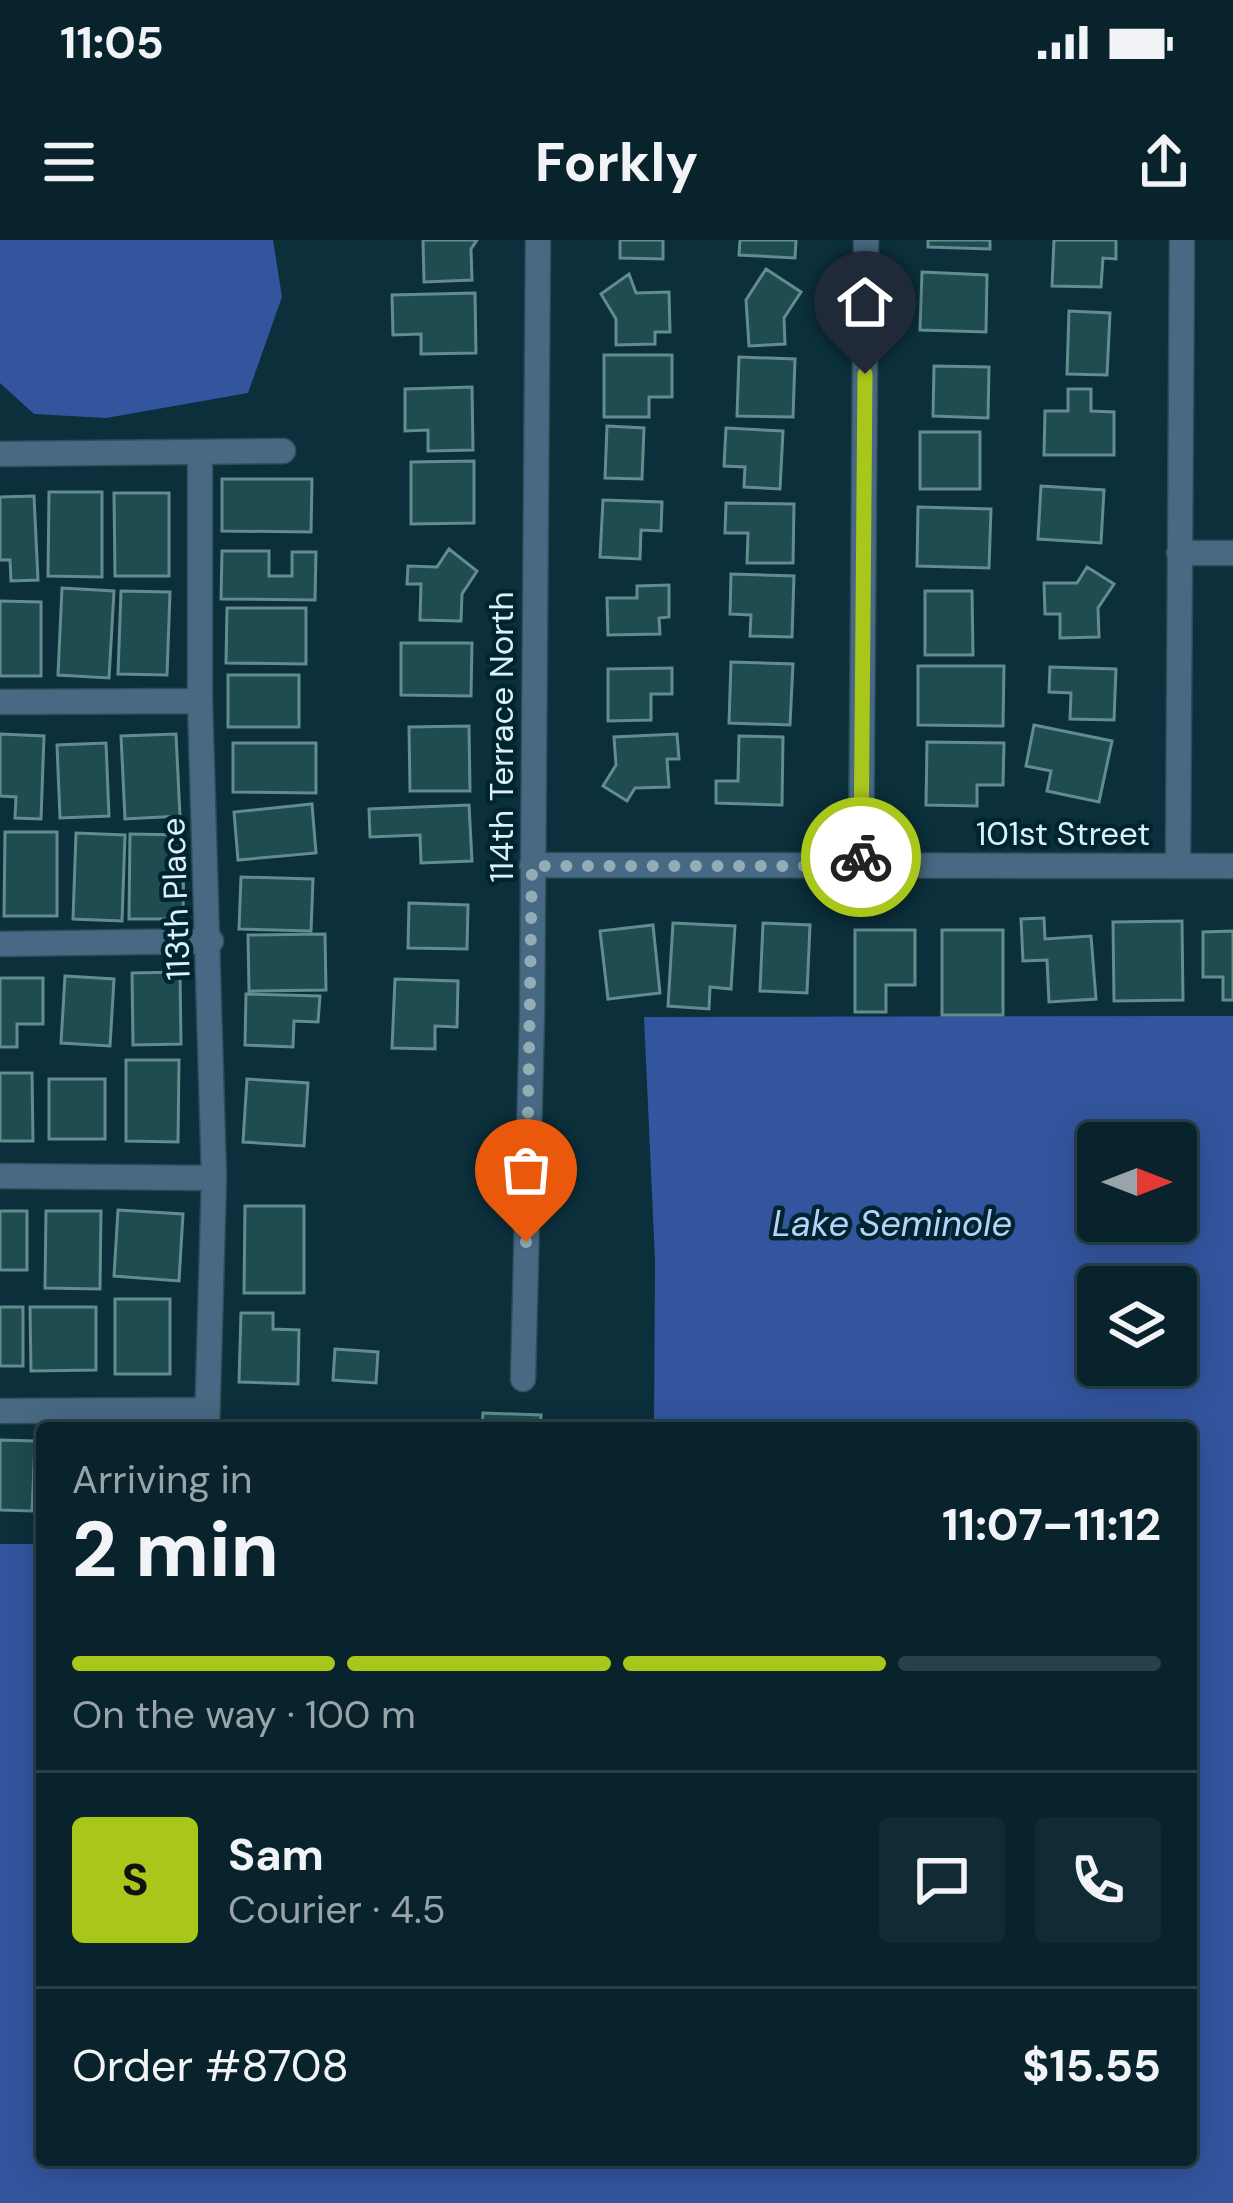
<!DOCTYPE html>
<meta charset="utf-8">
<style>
:root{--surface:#08232c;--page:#112b34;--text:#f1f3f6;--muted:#98a4a9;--line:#294048;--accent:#a9c71a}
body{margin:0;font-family:"DM Sans",sans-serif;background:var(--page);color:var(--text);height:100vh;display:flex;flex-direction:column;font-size:45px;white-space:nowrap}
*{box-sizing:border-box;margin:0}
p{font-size:39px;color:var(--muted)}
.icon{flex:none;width:66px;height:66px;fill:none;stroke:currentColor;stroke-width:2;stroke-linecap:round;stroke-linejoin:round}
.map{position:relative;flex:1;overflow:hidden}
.details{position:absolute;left:36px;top:1182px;width:1161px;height:744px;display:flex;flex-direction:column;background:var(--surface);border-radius:12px;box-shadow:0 6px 30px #0003,0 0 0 3px var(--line)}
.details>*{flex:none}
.needle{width:78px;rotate:90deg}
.buttons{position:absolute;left:1077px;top:882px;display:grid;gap:24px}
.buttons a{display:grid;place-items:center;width:120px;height:120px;border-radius:12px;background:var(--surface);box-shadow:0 6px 30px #0003,0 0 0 3px var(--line);font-size:60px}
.pin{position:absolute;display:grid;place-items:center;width:102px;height:102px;color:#fff;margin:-123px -51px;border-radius:50% 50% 50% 0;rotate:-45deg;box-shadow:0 0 12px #0007}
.pin .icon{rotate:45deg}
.courier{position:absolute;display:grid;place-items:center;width:120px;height:120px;margin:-60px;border:9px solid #a9c71a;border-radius:50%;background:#fff;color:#222;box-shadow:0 3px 15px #0007}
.overview em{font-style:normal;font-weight:800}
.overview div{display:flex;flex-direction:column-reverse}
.overview{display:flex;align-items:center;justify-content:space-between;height:204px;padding:0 36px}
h1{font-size:78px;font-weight:800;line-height:90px}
.bar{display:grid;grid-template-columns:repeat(4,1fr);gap:18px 12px;align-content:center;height:144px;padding:0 36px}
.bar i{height:15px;border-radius:9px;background:var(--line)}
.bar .on{background:var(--accent)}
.bar p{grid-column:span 4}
.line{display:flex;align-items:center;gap:30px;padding:0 36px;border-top:3px solid var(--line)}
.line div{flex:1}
.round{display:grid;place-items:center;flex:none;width:126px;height:126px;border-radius:12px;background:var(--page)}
.status{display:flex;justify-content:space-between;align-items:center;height:84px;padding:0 60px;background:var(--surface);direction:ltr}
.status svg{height:33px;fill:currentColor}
header{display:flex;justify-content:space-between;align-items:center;height:156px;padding:0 36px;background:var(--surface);font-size:54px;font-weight:800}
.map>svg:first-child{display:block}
.water{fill:#33559e;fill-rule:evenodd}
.building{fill:#1e4c50;stroke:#638c8f;stroke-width:3}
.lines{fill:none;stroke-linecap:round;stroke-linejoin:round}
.street-casing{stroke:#2c4e59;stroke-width:27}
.street{stroke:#486983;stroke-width:24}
.done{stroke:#93acb5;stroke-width:12;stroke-dasharray:0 21.6}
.route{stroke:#a9c71a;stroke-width:15}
.labels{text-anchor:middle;stroke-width:9;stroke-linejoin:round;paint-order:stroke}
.street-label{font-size:33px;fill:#dcf0f7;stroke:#012530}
.water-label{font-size:36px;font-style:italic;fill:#bbd0f9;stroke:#012530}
</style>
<div class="status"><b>11:05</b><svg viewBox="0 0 49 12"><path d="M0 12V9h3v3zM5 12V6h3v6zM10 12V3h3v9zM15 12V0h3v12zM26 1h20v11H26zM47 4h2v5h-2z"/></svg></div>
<header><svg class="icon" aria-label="menu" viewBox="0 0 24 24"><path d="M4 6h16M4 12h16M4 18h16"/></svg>Forkly<svg class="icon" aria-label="share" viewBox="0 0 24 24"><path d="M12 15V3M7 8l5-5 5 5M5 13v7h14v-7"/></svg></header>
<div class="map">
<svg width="1233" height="1963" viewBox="0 0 1233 1963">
<rect width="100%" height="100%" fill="#0b2f3b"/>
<path class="water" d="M0,0H273L282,57L248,153L106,178L34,174L0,143Z
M1233,776V1963H0V1304H42V1920H1191V1188H654L655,1021L644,777ZM1098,903H1176V981H1098ZM1098,1047H1176V1125H1098Z"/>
<path class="building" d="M423,0H477L471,9L472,40L424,42Z
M620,0H663V19L620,18Z
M740,0H796L795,18L739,15Z
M928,0H990V9L928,7Z
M1054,0H1116V19L1103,18L1101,47L1052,46Z
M766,29L801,52L784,78L785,104L749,106L746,60Z
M922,32L987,35L986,92L920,90Z
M629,34L636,53L669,52L670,92H655V104L616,105V79L601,54Z
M475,53L476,113L421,114V94L393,95L392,55Z
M1069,71L1110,73L1107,135L1067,134Z
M604,115H672V157H649V177H604Z
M739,117L795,119L793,177L737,176Z
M934,126L989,127L988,178L933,176Z
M472,147L473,210L428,211V190L405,191V149Z
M1068,149H1091V171L1114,172V215H1044L1045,171H1068Z
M607,186L644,188L642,239L605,238Z
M726,188L783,191L780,249L744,247L745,227L724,226Z
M920,192H980V249H920Z
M474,221V283L411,284V222Z
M222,239H312L311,292L222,291Z
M1041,246L1104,250L1101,303L1038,299Z
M49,252H102V337L48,336Z
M114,253H169V336H115Z
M34,256L38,340L11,341L10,320H0V257Z
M603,260L662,262L661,291L641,290L640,319L600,317Z
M726,263L794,264L793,323H747L748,293H725Z
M918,267L991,269L989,328L917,326Z
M449,309L477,331L462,354L461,381L420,380L421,344H407L408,326L437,327Z
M222,311H269V336H292V312H316L315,360L221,359Z
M1087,327L1114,344L1098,368L1099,397L1060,398V374H1045L1044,343H1077Z
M731,334L794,336L792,397L750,396L751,375L730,374Z
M669,345V377L659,378L660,394L608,395L607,358H637V346Z
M62,348L114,351L109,438L58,435Z
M121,351L170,352L167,435L118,434Z
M925,351H972L973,415H925Z
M0,361L41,362V436H0Z
M227,368H306V424L226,423Z
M401,403H472L471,456L401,455Z
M731,422L793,424L790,485L729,483Z
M918,426H1004L1003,486L918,485Z
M1050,427L1116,429L1114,480L1070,479L1071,453L1049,452Z
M672,428V454H651V480L608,481V429Z
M228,435H299V487H228Z
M1034,485L1112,501L1099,562L1047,551L1051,531L1026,526Z
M469,486L470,551H410L409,487Z
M0,494L44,496L41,579L15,578L16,557L0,556Z
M176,494L180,576L125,579L121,496Z
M677,494L679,519H667L669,547L635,548L627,561L603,546L616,525L614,497Z
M739,496L783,497L782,565L716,563V541H738Z
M927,502L1004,503L1003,545H977V566L926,565Z
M106,503L109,576L60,578L57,505Z
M233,503H316V553L233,552Z
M312,564L316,613L238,620L234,572Z
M469,565L472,621L421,623L420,595L370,597L369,569Z
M5,592H57V676H4Z
M76,593L125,595L122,681L73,679Z
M130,594L184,595L183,679H129Z
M241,637L313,639L311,691L239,689Z
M409,663L468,665L467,709L408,708Z
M1044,678L1045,699L1091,696L1096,759L1049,762L1047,720L1023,721L1021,679Z
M1182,681L1183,760L1114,761L1113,682Z
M673,683L735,686L731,749L710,747L709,769L668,766Z
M763,683L810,685L807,753L760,751Z
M653,685L660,753L608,759L600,691Z
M855,690H915V745H886V772H855Z
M942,690H1003V775H942Z
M1233,691V760H1223V737H1203V692Z
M325,694L326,750L249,751L248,695Z
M180,732L181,804L133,805L132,733Z
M65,736L114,739L110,806L61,803Z
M0,738H43V784H17V807H0Z
M395,739L458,741L457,787L435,786V809L392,808Z
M246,754L320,756L318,782L294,781L293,807L245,805Z
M126,820H179L178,902L126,901Z
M0,833H32L33,901H0Z
M49,839H105V899H49Z
M247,839L308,843L304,906L243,902Z
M245,966H304V1053H244Z
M118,970L183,974L179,1041L114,1036Z
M0,971H27V1030H0Z
M46,971H101L100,1049L45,1048Z
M115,1059H170V1134H115Z
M0,1067H23V1126H0Z
M30,1067H96V1130L31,1131Z
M241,1073H273V1089L299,1090L298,1144L239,1142Z
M335,1109L378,1112L376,1143L333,1140Z
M483,1173L541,1175L540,1188H482Z
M0,1200L35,1201L32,1271L0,1270Z"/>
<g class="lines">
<g class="street-casing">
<path id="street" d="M200,212V461L214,938L207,1188
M0,214L283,211
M1179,313H1233
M0,462L200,461
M532,625L1233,626
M861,625L866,0
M1178,626L1182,0
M0,704L211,701
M0,936L214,938
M523,1139L532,775L538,0
M0,1171L207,1170"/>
</g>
<use href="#street" class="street"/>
</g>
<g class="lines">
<path class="done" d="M526,1002L532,626H861V617"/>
<path class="route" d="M861,617L865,134"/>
</g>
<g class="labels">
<g class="street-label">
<text transform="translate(501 497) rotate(-90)" y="12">114th Terrace North</text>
<text x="1063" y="605">101st Street</text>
<text transform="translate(175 659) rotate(-92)" y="12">113th Place</text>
</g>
<g class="water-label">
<text x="892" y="996">Lake Seminole</text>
</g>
</g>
</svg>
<div class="buttons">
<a><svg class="needle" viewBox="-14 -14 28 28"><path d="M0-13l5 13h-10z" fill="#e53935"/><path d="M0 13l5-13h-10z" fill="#98a4a9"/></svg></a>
<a><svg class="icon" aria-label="layers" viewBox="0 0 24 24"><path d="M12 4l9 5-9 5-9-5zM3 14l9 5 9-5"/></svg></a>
</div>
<div class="pin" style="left:526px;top:1002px;background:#ea580c"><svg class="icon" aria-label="bag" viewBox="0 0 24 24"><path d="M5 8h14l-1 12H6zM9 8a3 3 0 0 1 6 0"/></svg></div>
<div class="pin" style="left:865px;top:134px;background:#1f2937"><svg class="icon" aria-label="home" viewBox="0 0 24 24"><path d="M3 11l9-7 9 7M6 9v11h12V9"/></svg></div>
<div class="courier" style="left:861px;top:617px"><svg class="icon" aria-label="bike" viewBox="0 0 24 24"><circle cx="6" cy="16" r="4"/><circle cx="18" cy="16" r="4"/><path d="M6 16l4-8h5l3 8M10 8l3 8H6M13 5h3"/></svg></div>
<section class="details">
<div class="overview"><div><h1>2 min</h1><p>Arriving in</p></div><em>11:07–11:12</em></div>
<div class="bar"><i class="on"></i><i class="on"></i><i class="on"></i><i></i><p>On the way · 100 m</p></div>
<div class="line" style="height:216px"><b class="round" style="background:var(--accent);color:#111">S</b><div><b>Sam</b><p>Courier · 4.5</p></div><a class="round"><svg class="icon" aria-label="chat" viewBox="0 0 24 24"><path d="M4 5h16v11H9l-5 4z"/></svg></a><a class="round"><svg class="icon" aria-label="phone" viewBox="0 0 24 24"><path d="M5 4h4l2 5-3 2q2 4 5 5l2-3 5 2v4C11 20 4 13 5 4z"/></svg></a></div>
<div class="line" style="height:156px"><div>Order #8708</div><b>$15.55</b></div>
</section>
</div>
